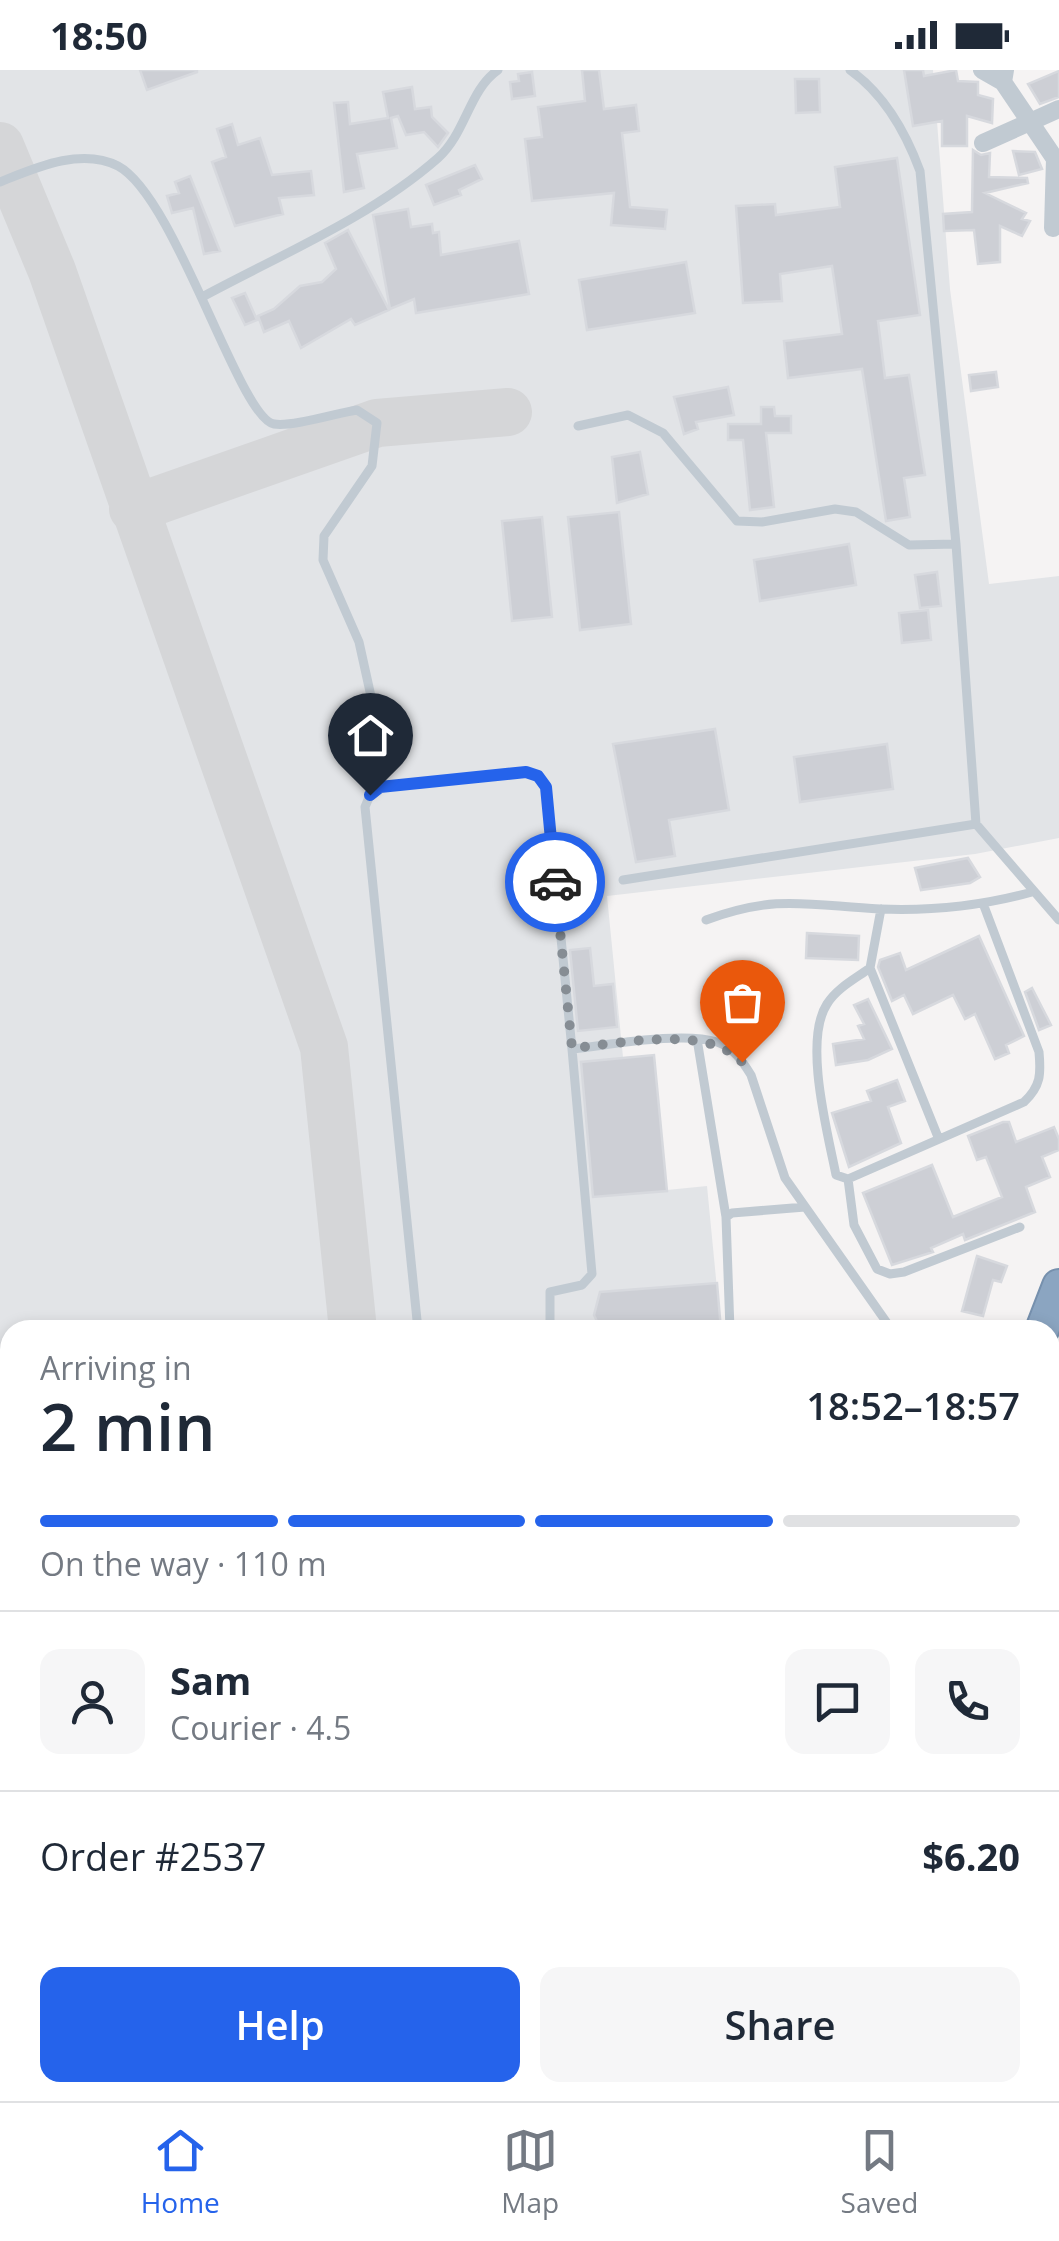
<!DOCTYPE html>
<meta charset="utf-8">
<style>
:root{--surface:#fff;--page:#f6f6f7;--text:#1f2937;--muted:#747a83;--line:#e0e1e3;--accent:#2563eb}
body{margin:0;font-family:"Open Sans",sans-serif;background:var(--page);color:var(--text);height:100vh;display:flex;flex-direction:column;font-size:38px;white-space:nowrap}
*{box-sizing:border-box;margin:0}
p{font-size:32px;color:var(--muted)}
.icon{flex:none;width:55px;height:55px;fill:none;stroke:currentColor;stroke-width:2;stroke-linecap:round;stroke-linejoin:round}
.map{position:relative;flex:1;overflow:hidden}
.sheet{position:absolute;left:0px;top:1250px;width:1060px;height:782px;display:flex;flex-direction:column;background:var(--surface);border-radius:30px 30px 0 0;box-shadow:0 5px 15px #0003}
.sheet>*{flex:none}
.pin{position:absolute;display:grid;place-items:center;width:85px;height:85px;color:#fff;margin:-102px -42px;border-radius:50% 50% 50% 0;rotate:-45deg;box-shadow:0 0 10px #0007}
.pin .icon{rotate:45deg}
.courier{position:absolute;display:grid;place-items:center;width:100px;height:100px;margin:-50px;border:8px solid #2563eb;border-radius:50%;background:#fff;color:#222;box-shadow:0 2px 12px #0007}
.overview em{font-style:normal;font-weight:600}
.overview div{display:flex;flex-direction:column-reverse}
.overview{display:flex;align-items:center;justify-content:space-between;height:170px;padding:0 40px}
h1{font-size:65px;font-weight:600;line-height:75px}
.bar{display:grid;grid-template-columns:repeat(4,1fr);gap:15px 10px;align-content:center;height:120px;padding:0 40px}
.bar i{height:12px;border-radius:8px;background:var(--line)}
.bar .selected{background:var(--accent)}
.bar p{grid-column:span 4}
.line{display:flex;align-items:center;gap:25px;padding:0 40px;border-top:2px solid var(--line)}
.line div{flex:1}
.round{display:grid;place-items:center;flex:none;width:105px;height:105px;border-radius:20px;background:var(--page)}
.button{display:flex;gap:20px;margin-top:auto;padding:20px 40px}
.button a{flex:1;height:115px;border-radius:20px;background:var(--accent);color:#fff;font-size:40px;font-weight:600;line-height:115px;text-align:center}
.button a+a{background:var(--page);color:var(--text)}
.status{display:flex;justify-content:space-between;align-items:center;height:70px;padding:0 50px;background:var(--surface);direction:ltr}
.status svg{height:28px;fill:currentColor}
.tab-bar{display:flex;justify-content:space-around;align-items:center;height:140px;border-top:2px solid var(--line);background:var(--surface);font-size:28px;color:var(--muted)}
.tab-bar a{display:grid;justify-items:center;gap:5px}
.tab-bar .selected{color:var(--accent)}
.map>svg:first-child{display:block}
.airport{fill:#e2e4e7}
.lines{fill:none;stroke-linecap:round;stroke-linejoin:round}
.taxiway{stroke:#d5d6d8;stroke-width:48}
.building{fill:#cdcfd5;stroke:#d7d9de;stroke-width:2.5}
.highway-casing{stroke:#7690ad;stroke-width:36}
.lane{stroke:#c1cad2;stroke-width:9}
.street{stroke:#c1cad2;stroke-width:18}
.highway{stroke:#8ba5c1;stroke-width:32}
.done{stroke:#868d94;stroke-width:10;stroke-dasharray:0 18}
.route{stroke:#2563eb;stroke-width:12}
</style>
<div class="status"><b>18:50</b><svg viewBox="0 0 49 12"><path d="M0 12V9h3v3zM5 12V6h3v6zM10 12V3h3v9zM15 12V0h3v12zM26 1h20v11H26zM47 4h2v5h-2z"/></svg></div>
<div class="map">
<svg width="1059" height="2031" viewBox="0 0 1059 2031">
<rect width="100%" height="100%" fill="#f5f3f3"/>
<path class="airport" d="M0,0H933L950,219L989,514L1059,506V768L975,784L607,826L623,987L654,985L667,1120L707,1116L721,1260H10V2022L727,2023L724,2031H0Z"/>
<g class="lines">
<path class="taxiway" d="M0,76L52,201L324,977L353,1260
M133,439L377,353L508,342
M284,2031L288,2022"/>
</g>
<path class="building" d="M140,0H197V2L147,20Z
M582,0H599L604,39L636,35L639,61L622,63L630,137L667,140L665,159L611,155L614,123L532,131L525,69L542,67L538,37L585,31Z
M904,0H923L924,6L956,0L958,11L978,12V25L993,29L992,53L967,46V76H942V51L913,56Z
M1059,1V27L1040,34L1028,14Z
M532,2L535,26L512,29L510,12L519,11L518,4Z
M795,9H819L820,42L796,43Z
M412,17L415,39L431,37L432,47L448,63L438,77L424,62L406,65L398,46L391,48L397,78L357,84L364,118L344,122L334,33L348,32L350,54L388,48L383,22Z
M232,54L238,75L260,68L272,105L311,101L314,125L279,128L283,144L235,156L212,92L226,87L217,59Z
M973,80L981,85L990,83L989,107L1027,108L1028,113L985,123L1026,143L1022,149L1030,151L1022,166L1000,156V192L978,194L974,160L944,161L943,144L972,142Z
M1013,81L1035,82L1042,99L1019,105Z
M897,88L920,245L878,251L885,308L909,305L925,405L904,408L910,447L886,451L862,299L788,308L784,271L842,264L832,196L780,204L782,231L743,233L736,136L775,134L776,145L840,137L835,97Z
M475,95L482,109L459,120L461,125L434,135L426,115Z
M190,106L220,181L204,184L193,138L172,143L167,126L179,123L175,112Z
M408,139L411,157L432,154L433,163L439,162L441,185L519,171L529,224L416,243L414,229L390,239L373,145Z
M348,160L389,240L355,255L351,249L301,278L289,251L264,262L258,246L274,239L300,216L322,212L336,199L325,173Z
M686,192L695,243L587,260L579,210Z
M245,223L257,250L245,255L232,228Z
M996,302L998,317L971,321L969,305Z
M728,317L734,345L696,352L698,359L684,364L674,327Z
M761,337H774L775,346H791V363H766L774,437L750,440L743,370H728V354H761Z
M640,382L648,424L617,433L612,387Z
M619,442L631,554L580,560L568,447Z
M542,447L552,547L512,551L502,451Z
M849,474L856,515L760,531L754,490Z
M937,502L941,536L920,538L915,505Z
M928,540L931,570L902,573L899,543Z
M715,659L729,740L669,750L675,786L636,792L613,674Z
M887,674L893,719L800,732L794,687Z
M968,788L980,807L970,813L921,820L915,798Z
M807,863L859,866L858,890L806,888Z
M979,866L1024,966L1006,975L1009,983L995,989L975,944L965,949L953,925L913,944L904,925L892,931L878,897L880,890L900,883L906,900Z
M590,878L594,916L613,914L617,957L578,961L570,880Z
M1032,918L1051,955L1039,960L1025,922Z
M868,929L892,979L868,990L836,995L833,974L864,969L858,956L864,954L854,935Z
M654,985L667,1121L593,1127L581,992Z
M897,1010L905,1031L888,1037L901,1073L849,1097L832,1043L871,1031L867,1021Z
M1003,1052H1009L1016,1072L1054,1057L1059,1069V1080L1042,1087L1050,1107L1026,1117L1035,1142L965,1170L963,1164L931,1178L933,1182L892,1195L863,1123L932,1095L953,1147L1002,1127L986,1087L977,1090L968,1066Z
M977,1186L1007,1196L1001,1212L993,1210L983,1246L962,1241Z
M717,1213L721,1260H601L594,1245L600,1222Z"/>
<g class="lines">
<g class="highway-casing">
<path id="highway" d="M1042,1260L1059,1216
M735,2031L738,2022"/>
</g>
<path class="lane" d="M850,0C884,24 906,63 920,101L956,474L976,754L1059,850
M0,112C35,98 81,77 118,96C176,127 239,348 274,354C293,357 337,343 357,340L377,353L372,396L324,466L323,490L359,572L378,658
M204,226C282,184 371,147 438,88C466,63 469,20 498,0
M578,356L628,345L663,363L737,451L762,452L835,439L856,442L909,475L956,474
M623,810L976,754
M881,839L870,898L938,1067
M706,850C777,824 807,835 880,839C931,841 982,836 1032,822
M870,898C855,909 837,918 827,934C803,971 828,1064 836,1105L848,1109L854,1155L877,1199L890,1204L904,1202L1020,1157
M697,969L726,1147L730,1260
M848,1109L1024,1032C1041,1016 1041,1004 1039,982L984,836
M726,1147L732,1143L805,1137
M418,1260L365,737L370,725L380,717L527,702L538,707L546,717L572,979
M550,1260V1222L582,1215L592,1204L572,979C610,975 682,961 717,972C733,977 743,992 751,1005L785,1108L892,1260
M0,1408L10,1513
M0,1682L10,1695
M58,2022L59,2031
M215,2022L224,2031
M553,2031L561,2022
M593,2031L594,2022"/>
<path class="street" d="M982,0L1003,12
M1005,0L1003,12L1055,89L1053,158
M983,73L1059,39
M1050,1446L1059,1449"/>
<use href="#highway" class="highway"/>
</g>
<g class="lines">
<path class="done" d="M555,812L572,978C620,974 708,954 742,992"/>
<path class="route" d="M370,725L380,717L526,702L538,706L546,717L555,812"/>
</g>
</svg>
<div class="pin" style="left:742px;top:992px;background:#ea580c"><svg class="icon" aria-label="bag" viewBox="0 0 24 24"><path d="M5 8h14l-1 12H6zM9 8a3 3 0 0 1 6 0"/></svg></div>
<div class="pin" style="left:370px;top:725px;background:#1f2937"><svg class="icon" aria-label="home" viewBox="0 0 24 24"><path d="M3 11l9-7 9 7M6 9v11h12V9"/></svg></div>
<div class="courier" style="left:555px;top:812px"><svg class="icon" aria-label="car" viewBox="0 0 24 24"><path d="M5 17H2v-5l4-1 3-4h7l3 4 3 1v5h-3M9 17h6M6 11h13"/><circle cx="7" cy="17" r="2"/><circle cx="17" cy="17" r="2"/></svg></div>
<section class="sheet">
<div class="overview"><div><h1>2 min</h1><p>Arriving in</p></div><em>18:52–18:57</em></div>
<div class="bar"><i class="selected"></i><i class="selected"></i><i class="selected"></i><i></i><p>On the way · 110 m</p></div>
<div class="line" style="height:180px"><a class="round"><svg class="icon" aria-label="person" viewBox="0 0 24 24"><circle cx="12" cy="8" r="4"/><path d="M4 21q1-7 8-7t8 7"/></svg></a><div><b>Sam</b><p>Courier · 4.5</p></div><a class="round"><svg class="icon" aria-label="chat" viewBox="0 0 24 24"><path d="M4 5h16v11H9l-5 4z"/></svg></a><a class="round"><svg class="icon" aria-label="phone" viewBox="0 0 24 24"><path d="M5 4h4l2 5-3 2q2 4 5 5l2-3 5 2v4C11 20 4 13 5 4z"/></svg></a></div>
<div class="line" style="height:130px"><div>Order #2537</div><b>$6.20</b></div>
<div class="button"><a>Help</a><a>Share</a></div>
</section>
</div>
<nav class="tab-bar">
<a class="selected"><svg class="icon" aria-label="home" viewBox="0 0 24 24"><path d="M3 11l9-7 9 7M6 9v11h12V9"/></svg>Home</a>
<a><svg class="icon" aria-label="map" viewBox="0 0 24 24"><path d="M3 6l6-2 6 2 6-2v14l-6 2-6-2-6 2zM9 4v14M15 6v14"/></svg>Map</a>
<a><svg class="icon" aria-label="saved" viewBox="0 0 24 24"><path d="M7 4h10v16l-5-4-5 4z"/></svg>Saved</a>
</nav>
